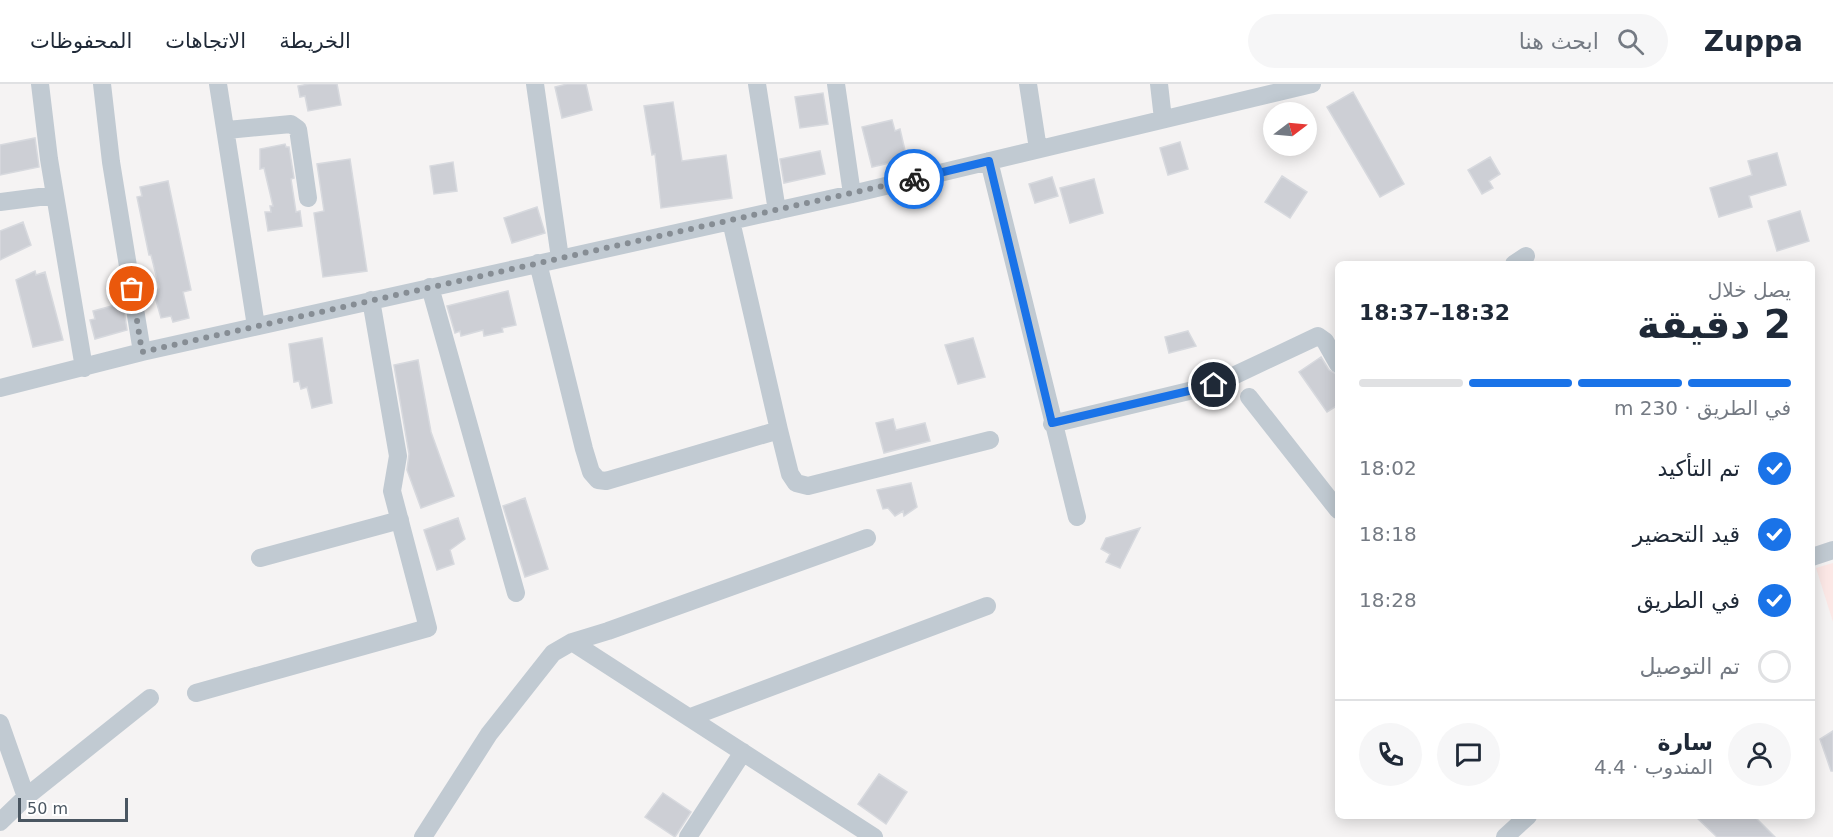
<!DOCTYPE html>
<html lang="ar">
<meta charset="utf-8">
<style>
:root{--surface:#fff;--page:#f6f6f7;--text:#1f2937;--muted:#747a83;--line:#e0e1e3;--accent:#1a73e8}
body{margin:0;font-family:"DejaVu Sans","Noto Naskh Arabic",sans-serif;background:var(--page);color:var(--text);direction:rtl;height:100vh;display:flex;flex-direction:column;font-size:22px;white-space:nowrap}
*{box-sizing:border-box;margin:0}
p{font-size:20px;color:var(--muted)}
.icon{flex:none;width:33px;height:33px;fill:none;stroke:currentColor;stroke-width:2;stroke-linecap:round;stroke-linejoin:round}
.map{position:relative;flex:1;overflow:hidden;direction:ltr}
.sheet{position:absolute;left:1335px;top:177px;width:480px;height:558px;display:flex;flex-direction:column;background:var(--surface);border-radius:9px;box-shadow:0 3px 15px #0003;direction:rtl}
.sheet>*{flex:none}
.needle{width:39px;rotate:74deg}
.fabs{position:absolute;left:1263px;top:18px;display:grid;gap:12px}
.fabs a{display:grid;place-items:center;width:54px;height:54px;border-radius:50%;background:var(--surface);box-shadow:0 3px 15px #0003;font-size:30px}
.scale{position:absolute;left:18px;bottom:15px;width:110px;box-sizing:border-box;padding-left:6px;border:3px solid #4a5661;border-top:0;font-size:16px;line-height:21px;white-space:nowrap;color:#4a5661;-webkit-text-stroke:4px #fff;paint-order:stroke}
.pin{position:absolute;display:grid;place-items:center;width:51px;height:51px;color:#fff;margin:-26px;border:3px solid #fff;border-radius:50%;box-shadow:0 2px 6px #0007}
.courier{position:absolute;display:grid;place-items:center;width:60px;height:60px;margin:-30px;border:4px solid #1a73e8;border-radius:50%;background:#fff;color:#222;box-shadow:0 2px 8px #0007}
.summary em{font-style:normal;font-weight:800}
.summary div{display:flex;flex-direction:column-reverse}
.summary{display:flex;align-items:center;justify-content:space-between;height:102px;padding:0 24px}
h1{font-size:39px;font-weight:800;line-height:45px}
.bar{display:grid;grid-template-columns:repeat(4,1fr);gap:9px 6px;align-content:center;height:72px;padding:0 24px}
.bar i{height:8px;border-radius:4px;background:var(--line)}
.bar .current{background:var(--accent)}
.bar p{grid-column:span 4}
.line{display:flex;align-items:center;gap:15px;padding:0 24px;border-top:2px solid var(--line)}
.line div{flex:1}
.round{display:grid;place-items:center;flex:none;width:63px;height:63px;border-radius:32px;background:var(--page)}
ol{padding:0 24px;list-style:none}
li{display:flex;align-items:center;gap:18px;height:66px}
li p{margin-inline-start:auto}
li .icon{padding:6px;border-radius:50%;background:var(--accent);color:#fff;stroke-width:4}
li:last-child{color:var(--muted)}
li i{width:33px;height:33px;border:3px solid var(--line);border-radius:50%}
header{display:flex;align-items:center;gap:36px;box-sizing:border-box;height:84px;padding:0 30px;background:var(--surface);border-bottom:2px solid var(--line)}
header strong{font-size:28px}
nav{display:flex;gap:33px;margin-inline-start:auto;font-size:21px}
.search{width:420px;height:54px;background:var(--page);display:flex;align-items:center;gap:15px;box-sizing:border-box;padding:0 21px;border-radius:33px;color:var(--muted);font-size:22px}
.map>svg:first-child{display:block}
.medical{fill:#fce8e6}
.building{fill:#cdcfd5;stroke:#d7d9de;stroke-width:1.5}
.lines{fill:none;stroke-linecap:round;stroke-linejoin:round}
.minor{stroke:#c1cad2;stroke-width:18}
.done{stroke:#868d94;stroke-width:6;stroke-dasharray:0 10.8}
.route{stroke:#1a73e8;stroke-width:8}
</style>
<header>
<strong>Zuppa</strong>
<div class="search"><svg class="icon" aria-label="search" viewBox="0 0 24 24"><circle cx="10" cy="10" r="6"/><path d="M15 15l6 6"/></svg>ابحث هنا</div>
<nav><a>الخريطة</a><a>الاتجاهات</a><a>المحفوظات</a></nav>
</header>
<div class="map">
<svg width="1833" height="753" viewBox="0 0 1833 753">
<rect width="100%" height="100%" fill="#f5f3f3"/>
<path class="medical" d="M1833,479V538L1816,484Z"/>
<path class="building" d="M309,0H337L341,21L308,27L305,12L300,13L298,2Z
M567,0H586L592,26L562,34L555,3Z
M1353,8L1404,100L1380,113L1327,23Z
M823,9L828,40L800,44L795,13Z
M673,18L682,77L726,71L732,114L661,124L655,70L652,71L644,22Z
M892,36L895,47L900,45L907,75L872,83L862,43Z
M35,54L39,83L0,91V61Z
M1180,58L1188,85L1168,91L1160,64Z
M285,60L286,63H289L294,94L291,95L296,128L300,127L302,142L268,147L265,128H271L270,122H273L264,84L260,85V65Z
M820,67L825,90L784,99L780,75Z
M1777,69L1786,101L1749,112L1752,123L1719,133L1710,104L1752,91L1748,77Z
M1490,73L1500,90L1489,97L1493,104L1482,110L1468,86Z
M350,75L367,187L323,193L314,129L324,127L317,80Z
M453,78L457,107L434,110L430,82Z
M1282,92L1307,108L1290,134L1265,118Z
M1052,93L1058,112L1035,119L1029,100Z
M1094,95L1103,129L1070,139L1060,104Z
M168,97L191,206L183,208L189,234L173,238L171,232L161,234L155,213L159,203L151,171H149L137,113L142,112L140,103Z
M537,123L545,149L512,159L504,134Z
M1800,127L1809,157L1777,167L1768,137Z
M23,138L31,161L0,176V147Z
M35,187L36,191L45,188L63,256L33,263L16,196Z
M508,207L516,241L502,244L503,248L484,252L483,246L461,252L460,247L455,249L447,222Z
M123,219L127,246L95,255L90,236L95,235L93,227Z
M1188,247L1196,262L1169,269L1165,253Z
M322,254L332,319L312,324L307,303L301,305L299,297L294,298L289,260Z
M973,254L985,293L958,300L945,261Z
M1321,273L1329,286L1338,291V321L1327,328L1299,288Z
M418,276L431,348L454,412L421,424L407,386L409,370L394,281Z
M893,335L896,346L925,339L930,357L884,369L876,339Z
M911,399L917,423L904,432L903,427L895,432L888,424L883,425L877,406Z
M525,414L548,485L525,493L503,422Z
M458,434L465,455L450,466L454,480L437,486L424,446Z
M1140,444L1120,484L1106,478L1110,470L1101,465L1106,454Z
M1833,647V687H1831L1820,655Z
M879,690L907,708L886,740L858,720Z
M663,709L691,728L675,753L645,733Z
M1695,732H1754L1775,753H1717Z"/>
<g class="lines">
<path class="minor" d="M40,0L49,75L84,284
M102,0L111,78L142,268
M218,0L256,242
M535,0L560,174
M757,0L777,127
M836,0L852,110
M1028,0L1038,65
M1159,0L1163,35
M227,46L291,40L298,45L308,114
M989,77L1077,433
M0,118L55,111
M731,137L779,346L790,390L796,399L808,402L990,356
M538,179L584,365L591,388L598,396L606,397L779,346
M1514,180L1526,172
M430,203L516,509
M0,304L142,268L852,110L1312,0
M1249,313L1338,426
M1052,340L1214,301L1318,252L1325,257L1338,280
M1812,473L1833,466
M260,474L400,436
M572,558L874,753
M196,609L428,544L392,407L398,372L371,216
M691,633L987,522
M0,639L26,713
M0,738L26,713L150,614
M423,753L489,650L553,569L572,558L608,547L867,454
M688,753L743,668
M1505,753L1528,732"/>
</g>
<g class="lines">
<path class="done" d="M132,205L142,268L914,95"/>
<path class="route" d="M914,95L989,77L1052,339L1214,301"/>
</g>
</svg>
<div class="fabs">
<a><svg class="needle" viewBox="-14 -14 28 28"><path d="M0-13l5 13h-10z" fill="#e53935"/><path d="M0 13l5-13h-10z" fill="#747a83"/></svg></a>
</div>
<div class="scale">50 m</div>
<div class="pin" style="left:132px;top:205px;background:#ea580c"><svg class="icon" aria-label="bag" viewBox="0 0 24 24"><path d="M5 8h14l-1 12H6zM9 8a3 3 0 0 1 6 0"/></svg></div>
<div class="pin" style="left:1214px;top:301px;background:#1f2937"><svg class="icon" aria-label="home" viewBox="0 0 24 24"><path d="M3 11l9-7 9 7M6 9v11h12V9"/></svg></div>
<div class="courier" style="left:914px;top:95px"><svg class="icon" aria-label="bike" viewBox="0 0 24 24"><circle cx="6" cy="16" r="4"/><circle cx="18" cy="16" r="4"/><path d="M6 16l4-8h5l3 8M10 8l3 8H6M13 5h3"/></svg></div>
<section class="sheet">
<div class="summary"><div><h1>2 دقيقة</h1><p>يصل خلال</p></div><em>18:32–18:37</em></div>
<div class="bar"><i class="current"></i><i class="current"></i><i class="current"></i><i></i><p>في الطريق · 230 m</p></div>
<ol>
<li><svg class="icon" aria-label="check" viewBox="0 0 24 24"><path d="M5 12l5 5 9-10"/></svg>تم التأكيد<p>18:02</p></li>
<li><svg class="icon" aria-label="check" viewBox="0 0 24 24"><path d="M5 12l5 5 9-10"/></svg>قيد التحضير<p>18:18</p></li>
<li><svg class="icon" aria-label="check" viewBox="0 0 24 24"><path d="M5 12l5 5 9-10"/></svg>في الطريق<p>18:28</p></li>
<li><i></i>تم التوصيل</li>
</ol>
<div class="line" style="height:108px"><a class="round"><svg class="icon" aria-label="person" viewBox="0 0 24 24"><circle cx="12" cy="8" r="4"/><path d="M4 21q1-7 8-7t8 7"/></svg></a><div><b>سارة</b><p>المندوب · 4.4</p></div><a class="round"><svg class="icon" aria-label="chat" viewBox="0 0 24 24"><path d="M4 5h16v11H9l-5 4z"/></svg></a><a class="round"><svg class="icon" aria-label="phone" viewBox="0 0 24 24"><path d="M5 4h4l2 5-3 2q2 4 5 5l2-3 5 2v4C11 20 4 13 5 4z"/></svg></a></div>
</section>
</div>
